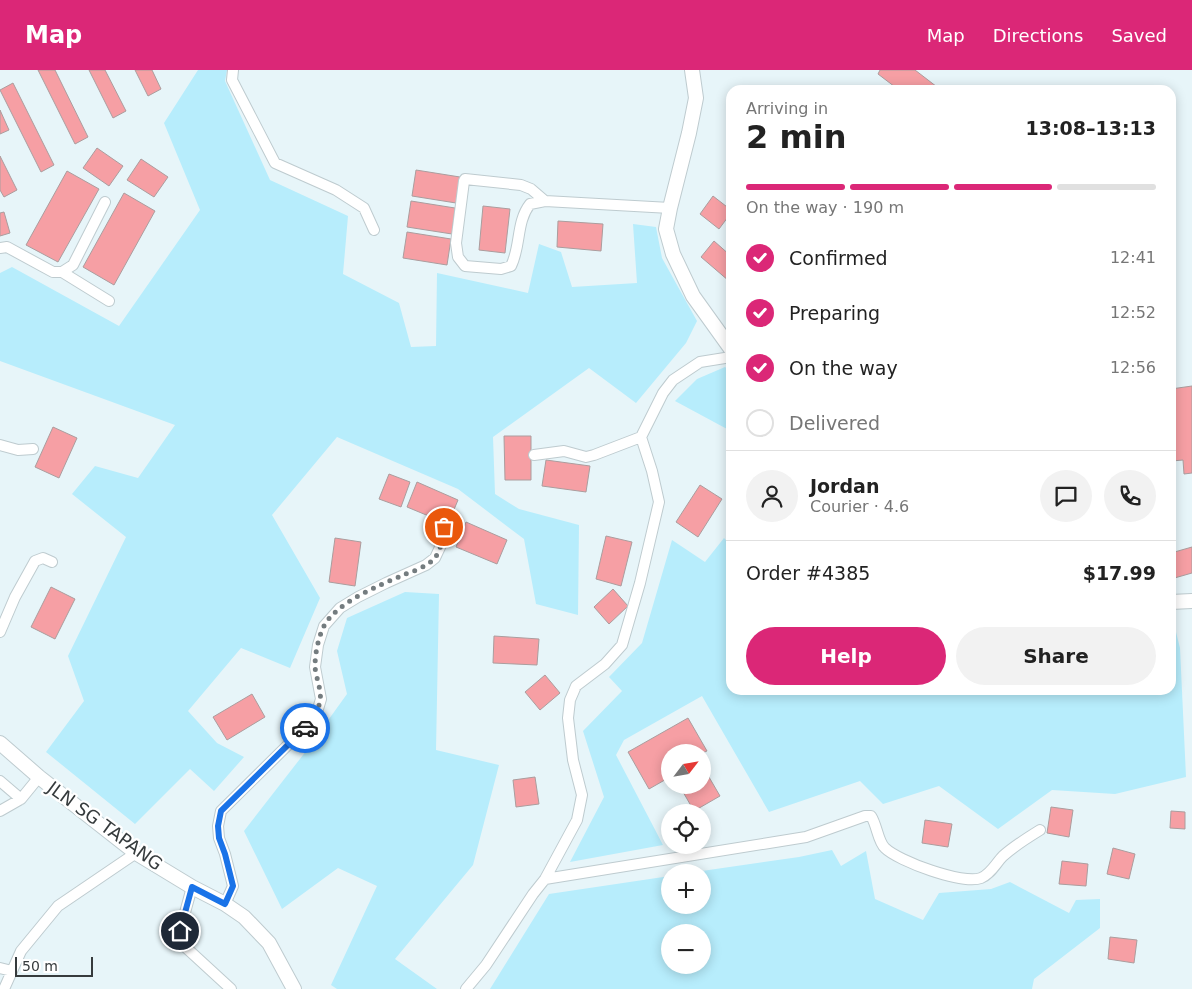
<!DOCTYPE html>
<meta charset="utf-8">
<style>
:root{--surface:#fff;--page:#f2f2f2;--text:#222;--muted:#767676;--line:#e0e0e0;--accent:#db2777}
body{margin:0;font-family:"DejaVu Sans",sans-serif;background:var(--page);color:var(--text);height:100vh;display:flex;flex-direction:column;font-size:19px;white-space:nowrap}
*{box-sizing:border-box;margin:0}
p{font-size:16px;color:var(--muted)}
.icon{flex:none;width:28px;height:28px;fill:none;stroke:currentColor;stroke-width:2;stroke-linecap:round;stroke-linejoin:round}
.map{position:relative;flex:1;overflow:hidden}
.side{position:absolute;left:726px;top:15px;width:450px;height:610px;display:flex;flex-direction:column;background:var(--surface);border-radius:15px;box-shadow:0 2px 12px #0003}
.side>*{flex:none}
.needle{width:32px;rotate:59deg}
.fabs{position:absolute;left:661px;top:674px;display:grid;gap:10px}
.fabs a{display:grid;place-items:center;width:50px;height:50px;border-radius:50%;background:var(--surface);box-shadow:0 2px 12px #0003;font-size:25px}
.scale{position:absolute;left:15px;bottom:12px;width:78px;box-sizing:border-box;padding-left:5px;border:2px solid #363b3d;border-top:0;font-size:14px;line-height:18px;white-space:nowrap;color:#363b3d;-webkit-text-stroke:4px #fff;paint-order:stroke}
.pin{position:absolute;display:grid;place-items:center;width:42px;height:42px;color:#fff;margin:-21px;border:2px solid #fff;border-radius:50%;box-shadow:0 1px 5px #0007}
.courier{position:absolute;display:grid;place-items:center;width:50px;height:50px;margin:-25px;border:4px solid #1a73e8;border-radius:50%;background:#fff;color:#222;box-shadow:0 1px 6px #0007}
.summary em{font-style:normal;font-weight:700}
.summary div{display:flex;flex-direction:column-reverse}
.summary{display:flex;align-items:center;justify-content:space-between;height:85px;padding:0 20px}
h1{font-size:32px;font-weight:700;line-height:38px}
.bar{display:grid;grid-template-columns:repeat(4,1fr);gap:8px 5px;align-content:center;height:60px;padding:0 20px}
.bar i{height:6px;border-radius:4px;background:var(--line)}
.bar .current{background:var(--accent)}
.bar p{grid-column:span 4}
.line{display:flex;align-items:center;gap:12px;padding:0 20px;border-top:1px solid var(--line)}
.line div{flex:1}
.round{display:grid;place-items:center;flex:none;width:52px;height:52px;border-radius:26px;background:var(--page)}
ol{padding:0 20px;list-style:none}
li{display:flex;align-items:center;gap:15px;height:55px}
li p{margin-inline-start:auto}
li .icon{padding:5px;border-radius:50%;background:var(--accent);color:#fff;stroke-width:4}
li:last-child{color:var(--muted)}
li i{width:28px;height:28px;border:2px solid var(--line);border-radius:50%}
.action{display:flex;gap:10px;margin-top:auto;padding:10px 20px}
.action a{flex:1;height:58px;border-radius:30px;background:var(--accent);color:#fff;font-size:20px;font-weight:700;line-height:58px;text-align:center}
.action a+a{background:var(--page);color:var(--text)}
header{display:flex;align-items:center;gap:30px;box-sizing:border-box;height:70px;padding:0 25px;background:var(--accent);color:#fff}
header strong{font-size:24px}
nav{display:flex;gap:28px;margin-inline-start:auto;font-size:18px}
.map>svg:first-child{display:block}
.green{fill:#b7edfc;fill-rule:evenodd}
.building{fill:#f69fa4;stroke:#ab9d9e}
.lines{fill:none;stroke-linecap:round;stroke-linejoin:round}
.street-casing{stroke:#becbcf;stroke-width:12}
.secondary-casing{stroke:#becbcf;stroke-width:16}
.street{stroke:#fff;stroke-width:10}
.secondary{stroke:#fff;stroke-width:14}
.done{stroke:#747c7f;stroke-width:5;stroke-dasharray:0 9}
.route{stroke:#1a73e8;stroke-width:6}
.labels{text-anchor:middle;stroke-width:4.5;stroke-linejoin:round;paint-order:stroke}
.street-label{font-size:18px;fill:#363b3d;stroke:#fff}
</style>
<header>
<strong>Map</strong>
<nav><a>Map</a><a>Directions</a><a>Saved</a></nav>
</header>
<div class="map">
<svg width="1192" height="919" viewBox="0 0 1192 919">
<rect width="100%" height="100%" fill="#e7f5f9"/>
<path class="green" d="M198,0H227L225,11L270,110L348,146L343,204L399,233L411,277L436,276L437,203L528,223L539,174L561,182L572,217L637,213L633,154L656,157L662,188L697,251L686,273L636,333L589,298L493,367L495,424L519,439L579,455L578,545L536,534L524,469L458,419L337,367L272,445L320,528L290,598L241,578L188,641L217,673L244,687L214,721L190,699L135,754L46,682L84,631L68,586L126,467L72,424L95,396L138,408L175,355L0,291V203L12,197L119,256L200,140L164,53Z
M725,297L731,302V365L727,359L675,331L697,309Z
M724,468L731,475V620H1171V554H1174L1180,578L1186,707L1115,724L1052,720L998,759L939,716L883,734L860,711L769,742L702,626L624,670L616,685L663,775L570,792L604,727L583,661L622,621L609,607L642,573L672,470L705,492Z
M405,522L439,524L436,680L499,695L473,795L395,889L437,919H337L331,915L377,816L338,798L282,839L244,761L303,685L347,624L337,581L347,548Z
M832,780L841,796L866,781L875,829L923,850L939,823L991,819L1010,812L1069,843L1076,830L1100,829V858L1034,909L1032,919H490L549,824L670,806V835H702V802H695L799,787ZM702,862V895H670V862Z"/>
<path class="building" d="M38,0H55L88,67L75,74Z
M89,0H105L126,41L113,48Z
M135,0H152L161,19L148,26Z
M880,0H915L941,20H899L878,4Z
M13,13L54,95L41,102L0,20Z
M0,40L9,60L0,64Z
M97,78L123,96L109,116L83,98Z
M0,86L17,120L4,127L0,120Z
M141,89L168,107L154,127L127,110Z
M416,100L460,107L456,133L412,126Z
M67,101L99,119L58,192L26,175Z
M124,123L155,141L114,215L83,197Z
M713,126L731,140V143L719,159L700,144Z
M411,131L455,138L452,164L407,157Z
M483,136L510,139L505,183L479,180Z
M4,142L10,163L0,166V143Z
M558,151L603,154L601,181L557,177Z
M407,162L451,169L447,195L403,188Z
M714,171L731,186V209L729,211L701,187Z
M1192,316V403L1184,404L1183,390L1172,391L1171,319Z
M53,357L77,368L59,408L35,397Z
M504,366H531V410H505Z
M546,390L590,396L586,422L542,416Z
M389,404L410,412L401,437L379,429Z
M417,412L458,430L448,454L407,437Z
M700,415L722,429L698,467L676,452Z
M466,452L507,470L497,494L456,477Z
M606,466L632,472L621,516L596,509Z
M335,468L361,472L355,516L329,512Z
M1192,477V503L1171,509V483Z
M51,517L75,529L55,569L31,557Z
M613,519L628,536L609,554L594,537Z
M494,566L539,569L537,595L493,593Z
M545,605L560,623L540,640L525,622Z
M252,624L265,647L227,670L213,647Z
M688,648L707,681L702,683L670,682V707L649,719L628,682Z
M702,695L720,726L694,741L679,715H702Z
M535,707L539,734L516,737L513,710Z
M1051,737L1073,740L1069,767L1047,763Z
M1171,741L1185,742V759L1170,758Z
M925,750L952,754L948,777L922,773Z
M1113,778L1135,784L1129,809L1107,804Z
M1062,791L1088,794L1086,816L1059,814Z
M1110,867L1137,870L1134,893L1108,889Z"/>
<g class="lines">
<g class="street-casing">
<path id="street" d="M233,0L232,10L275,93L336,120L364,138L374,160
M545,131L531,119L521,115L465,109L464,111L456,173L458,187L465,196L501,199L511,196C521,176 516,152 530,134L545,131L670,138
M0,178L7,177L53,202H62L73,195L105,132
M62,202L109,231
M0,375L18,380L33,379
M534,385L564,381L586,387L594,385L641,367
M0,562L15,527L35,491L43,488L52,492
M0,711L21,729L39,707
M0,741L21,729
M545,809L806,767L865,746H871C877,755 878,772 885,778C898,791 963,815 981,808C991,804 996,793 1003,786C1014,776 1027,768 1040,760
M192,817L180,861L181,873L231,919
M225,834L233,816L225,784L219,768L218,756L221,741L301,662L318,639L321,629L315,597L318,575L324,556L340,538L358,527L386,513L426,495L435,488L442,473L444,457
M0,898L12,901
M4,919L21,881L58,836L136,783
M466,919L486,895L533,824L545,809L577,750L582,725L573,690L568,648L570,630L576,616L605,594L622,575L640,513L659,432L652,401L641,367L663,323L673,310L700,292L731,287"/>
</g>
<g class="secondary-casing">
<path id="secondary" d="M692,0L696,28L689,63L670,138L666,159L673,184L693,226L731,279
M1171,532L1192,531
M0,673L39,707L136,783L192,817L225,834L244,847L269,873L294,919"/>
</g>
<use href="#street" class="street"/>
<use href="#secondary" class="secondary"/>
</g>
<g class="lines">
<path class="done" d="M305,658C311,650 318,642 320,631C322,621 316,608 315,597C315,584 318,568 324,556C337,532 378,516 403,505C414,501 426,497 434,489C441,481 443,467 444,457"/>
<path class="route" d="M180,861L192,817L225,834L233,816L225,784L219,768L218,756L221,741L305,658"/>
</g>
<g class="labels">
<g class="street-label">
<text transform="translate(105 756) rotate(36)" y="6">JLN SG TAPANG</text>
</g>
</g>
</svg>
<div class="fabs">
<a><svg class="needle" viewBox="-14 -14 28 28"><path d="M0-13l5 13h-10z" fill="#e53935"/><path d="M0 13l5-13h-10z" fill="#767676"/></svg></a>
<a><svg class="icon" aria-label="locate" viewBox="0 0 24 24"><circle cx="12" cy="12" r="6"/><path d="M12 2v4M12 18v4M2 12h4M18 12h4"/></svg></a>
<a>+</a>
<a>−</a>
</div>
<div class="scale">50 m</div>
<div class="pin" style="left:444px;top:457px;background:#ea580c"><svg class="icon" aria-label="bag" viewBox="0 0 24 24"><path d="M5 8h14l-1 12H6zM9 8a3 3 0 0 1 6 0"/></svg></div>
<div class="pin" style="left:180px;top:861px;background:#1f2937"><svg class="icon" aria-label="home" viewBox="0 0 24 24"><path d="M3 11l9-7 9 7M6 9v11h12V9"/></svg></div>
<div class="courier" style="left:305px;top:658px"><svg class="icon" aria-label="car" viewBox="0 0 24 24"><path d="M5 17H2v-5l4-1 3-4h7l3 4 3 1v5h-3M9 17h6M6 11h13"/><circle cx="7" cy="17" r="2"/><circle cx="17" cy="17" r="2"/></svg></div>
<section class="side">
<div class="summary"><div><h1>2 min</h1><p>Arriving in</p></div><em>13:08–13:13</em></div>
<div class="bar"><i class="current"></i><i class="current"></i><i class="current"></i><i></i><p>On the way · 190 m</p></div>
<ol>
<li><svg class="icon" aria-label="check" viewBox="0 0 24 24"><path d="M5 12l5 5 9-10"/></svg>Confirmed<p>12:41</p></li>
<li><svg class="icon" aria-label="check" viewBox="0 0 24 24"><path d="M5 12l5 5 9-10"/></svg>Preparing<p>12:52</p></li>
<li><svg class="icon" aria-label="check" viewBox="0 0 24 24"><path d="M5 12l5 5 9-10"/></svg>On the way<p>12:56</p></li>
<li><i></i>Delivered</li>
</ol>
<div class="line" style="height:90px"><a class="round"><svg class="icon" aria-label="person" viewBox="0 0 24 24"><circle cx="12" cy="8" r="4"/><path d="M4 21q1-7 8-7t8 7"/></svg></a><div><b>Jordan</b><p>Courier · 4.6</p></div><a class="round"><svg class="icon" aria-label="chat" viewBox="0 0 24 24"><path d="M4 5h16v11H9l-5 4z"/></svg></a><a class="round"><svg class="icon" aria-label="phone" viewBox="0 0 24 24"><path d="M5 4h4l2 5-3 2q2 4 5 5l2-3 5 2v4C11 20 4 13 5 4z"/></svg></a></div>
<div class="line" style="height:65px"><div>Order #4385</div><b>$17.99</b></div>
<div class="action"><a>Help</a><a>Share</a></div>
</section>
</div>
